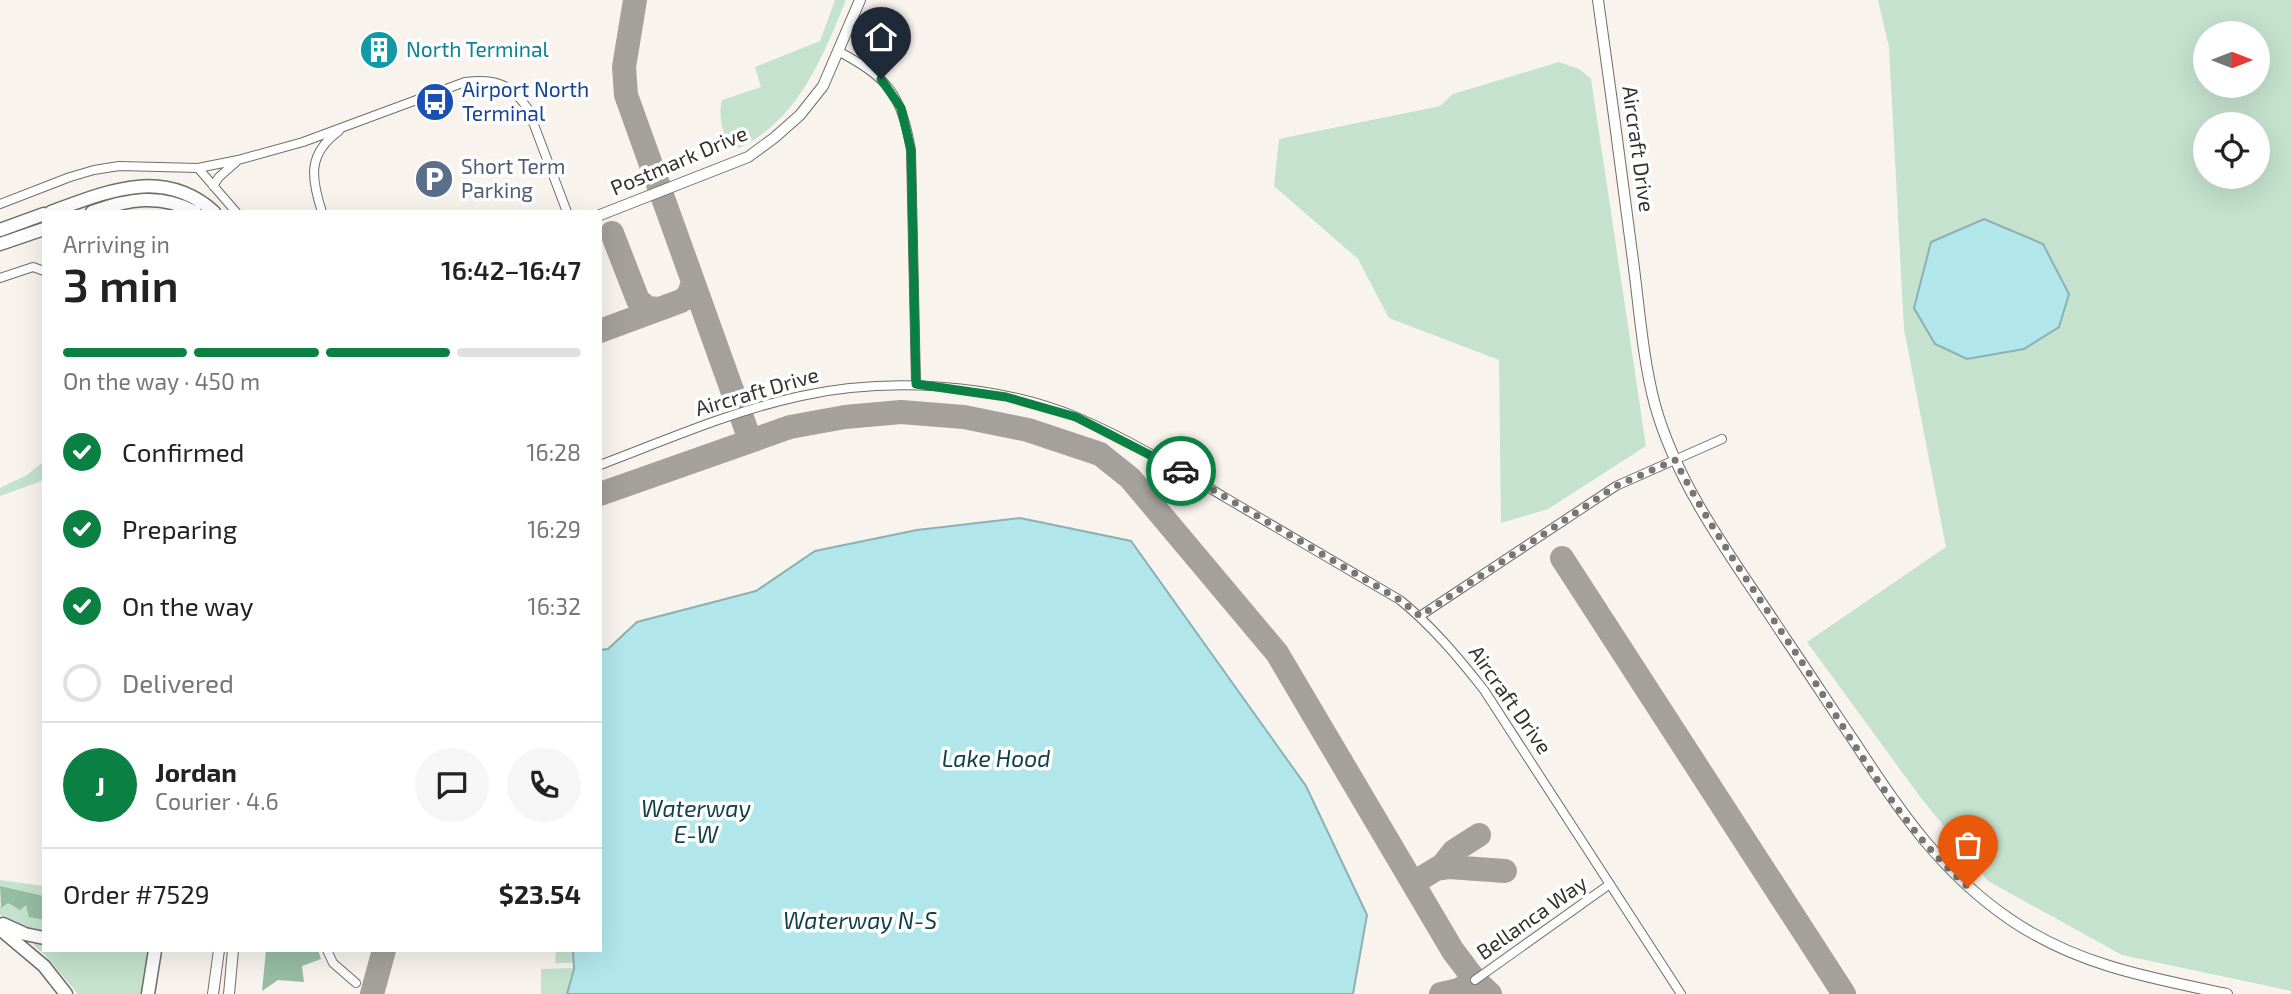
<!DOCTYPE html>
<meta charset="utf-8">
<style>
:root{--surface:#fff;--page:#f6f6f6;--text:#222;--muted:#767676;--line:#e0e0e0;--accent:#0b8043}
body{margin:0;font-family:"Exo 2",sans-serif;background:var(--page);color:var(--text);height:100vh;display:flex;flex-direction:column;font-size:26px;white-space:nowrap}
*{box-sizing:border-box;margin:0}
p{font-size:23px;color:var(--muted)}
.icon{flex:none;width:38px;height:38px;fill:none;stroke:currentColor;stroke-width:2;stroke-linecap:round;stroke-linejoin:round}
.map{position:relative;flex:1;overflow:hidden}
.drawer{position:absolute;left:42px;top:210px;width:560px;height:742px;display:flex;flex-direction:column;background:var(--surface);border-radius:0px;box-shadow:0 7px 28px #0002}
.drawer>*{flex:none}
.needle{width:46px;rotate:90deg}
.buttons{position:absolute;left:2193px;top:21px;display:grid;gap:14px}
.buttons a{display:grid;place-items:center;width:77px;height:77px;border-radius:50%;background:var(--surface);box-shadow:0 7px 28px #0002;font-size:35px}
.pin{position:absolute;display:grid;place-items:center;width:60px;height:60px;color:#fff;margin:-72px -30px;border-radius:50% 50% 50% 0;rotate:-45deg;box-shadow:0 0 7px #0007}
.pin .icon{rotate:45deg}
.courier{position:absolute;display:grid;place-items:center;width:70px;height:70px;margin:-35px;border:5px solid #0b8043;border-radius:50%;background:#fff;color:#222;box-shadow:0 2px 9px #0007}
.headline em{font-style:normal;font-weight:600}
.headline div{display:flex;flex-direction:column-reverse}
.headline{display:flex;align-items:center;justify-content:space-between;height:119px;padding:0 21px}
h1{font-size:46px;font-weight:600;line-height:52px}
.bar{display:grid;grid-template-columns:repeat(4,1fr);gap:10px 7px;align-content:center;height:84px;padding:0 21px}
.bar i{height:9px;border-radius:5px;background:var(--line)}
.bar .current{background:var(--accent)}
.bar p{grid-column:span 4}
.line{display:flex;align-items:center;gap:18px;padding:0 21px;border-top:2px solid var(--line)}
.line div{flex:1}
.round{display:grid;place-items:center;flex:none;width:74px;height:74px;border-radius:37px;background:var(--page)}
ol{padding:0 21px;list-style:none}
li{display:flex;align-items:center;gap:21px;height:77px}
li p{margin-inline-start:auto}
li .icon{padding:7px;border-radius:50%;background:var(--accent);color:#fff;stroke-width:4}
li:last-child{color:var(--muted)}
li i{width:38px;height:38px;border:4px solid var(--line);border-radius:50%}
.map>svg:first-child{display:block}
.green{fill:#c4e2ce;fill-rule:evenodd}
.forest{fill:#96bda4}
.water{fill:#b1e6eb;stroke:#8cb0b3;stroke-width:2}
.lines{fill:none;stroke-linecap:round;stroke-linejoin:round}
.taxiway{stroke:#a4a09b;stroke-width:24}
.minor-casing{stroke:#716d67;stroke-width:10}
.tertiary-casing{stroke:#716d67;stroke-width:12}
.primary-casing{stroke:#716d67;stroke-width:15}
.minor{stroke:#fff;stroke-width:8}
.tertiary{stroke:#fff;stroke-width:10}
.primary{stroke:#fff;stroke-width:12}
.done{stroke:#797672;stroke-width:7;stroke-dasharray:0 12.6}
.route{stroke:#0b8043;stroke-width:9}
.labels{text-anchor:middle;stroke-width:7;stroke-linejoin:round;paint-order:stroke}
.culture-label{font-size:21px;fill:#0d838f;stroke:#fff;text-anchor:start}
.transit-label{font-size:21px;fill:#164399;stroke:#fff;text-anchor:start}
.street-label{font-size:21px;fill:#34322f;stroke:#fff}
.service-label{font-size:21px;fill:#4e5e75;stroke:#fff;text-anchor:start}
.water-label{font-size:23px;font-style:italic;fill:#114146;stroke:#fff}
</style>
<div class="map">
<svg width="2291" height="994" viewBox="0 0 2291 994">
<rect width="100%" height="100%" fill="#f8f3ed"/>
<path class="green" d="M835,0H846C822,58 799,119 739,148L730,145C722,131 718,116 722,100L761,87L755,67L820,41Z
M1878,0H2291V991L2122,955L1988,881L1918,794L1807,642L1946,547L1904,329L1889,47ZM2205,33H2258V86H2205ZM2205,124H2258V177H2205Z
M1559,62L1579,69L1591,79L1646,446L1548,509L1501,523L1499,360L1389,318L1358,259L1274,186L1279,139L1440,106L1453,94Z
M44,461V480L0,496V488L27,475Z
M0,880L44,886V896L0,886Z
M7,903L26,904L30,917L44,920V933L28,929L0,915V906Z
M36,943H44V950H149L142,994H78L45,955L34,945Z
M556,950H573L574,963H555Z
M573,968L567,994H541V969Z"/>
<path class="forest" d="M0,886L44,896V920L29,917L26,905L20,910L8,903L1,908Z
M266,950H318L321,959L302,966L304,982L278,980L262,991Z"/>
<path class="water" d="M1984,219L2043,244L2069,294L2059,327L2024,349L1967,359L1935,344L1914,308L1931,242Z
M1020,518L1131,541L1306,786L1367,915L1353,994H567L574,969L573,950H600V650L608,649L637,622L756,591L815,551L917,530Z"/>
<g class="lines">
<path class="taxiway" d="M635,0L624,67L626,95L750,440
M612,233L638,300L648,308L658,309
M600,331L681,301L688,296L693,283
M600,494L790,427L845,417L901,412L964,417L1028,430L1100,454L1130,478L1277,653L1453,951L1475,980L1490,994
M1562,558L1844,994
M1437,869L1449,867L1505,871
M1413,883L1443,865L1454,851L1479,835
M372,994L384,950
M1441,994L1459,990L1475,980"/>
<g class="minor-casing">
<path id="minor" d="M838,51C888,78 901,93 911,150L916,384
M198,168L236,212
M213,186L219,177L236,162
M0,204L70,177L94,170L119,166L198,168L238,160L303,142L465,82C495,78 511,84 528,109L567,212
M322,212C311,178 307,154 339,131
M0,278L33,267L44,271
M600,465C666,440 732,411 801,396C886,377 996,383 1077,417C1129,439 1178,469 1226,498C1284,532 1342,566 1400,600C1432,626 1458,657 1484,690L1681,994
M1420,616L1616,486L1722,439
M327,950L333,963L356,983
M1475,980L1610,884"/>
</g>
<g class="tertiary-casing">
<path id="tertiary" d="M1598,0C1610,84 1621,169 1632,253C1639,303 1642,356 1655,405C1679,491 1737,564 1785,638C1809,673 1832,709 1856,744C1900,812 1943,874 2011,920C2077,965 2150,978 2227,994
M600,215L748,157L774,138L800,115L823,86L860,0
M213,994L219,950
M229,994L233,950"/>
</g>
<g class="primary-casing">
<path id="primary" d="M51,212C106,192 163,166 214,212
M92,212C128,199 160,193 195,212
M0,230L44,214
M0,244L44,229
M3,924L25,934L44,938
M0,929L44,966L66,994
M148,994L155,950"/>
</g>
<use href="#minor" class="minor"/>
<use href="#tertiary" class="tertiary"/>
<use href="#primary" class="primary"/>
</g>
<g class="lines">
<path class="done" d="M1181,471L1400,600L1420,616L1601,496L1616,486L1675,460C1713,534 1763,603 1809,673C1857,747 1901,828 1968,887"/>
<path class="route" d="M881,79L901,108L911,150L916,384L1006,397L1076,417L1181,471"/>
</g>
<defs>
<g id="building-disc" transform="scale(2.0125)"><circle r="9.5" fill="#0f9aa8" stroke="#fff"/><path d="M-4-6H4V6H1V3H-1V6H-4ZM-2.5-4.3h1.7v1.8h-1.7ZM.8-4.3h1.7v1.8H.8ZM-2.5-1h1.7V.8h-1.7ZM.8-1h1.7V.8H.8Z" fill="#fff"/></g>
<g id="bus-disc" transform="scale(2.0125)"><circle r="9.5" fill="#1a4fb4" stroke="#fff"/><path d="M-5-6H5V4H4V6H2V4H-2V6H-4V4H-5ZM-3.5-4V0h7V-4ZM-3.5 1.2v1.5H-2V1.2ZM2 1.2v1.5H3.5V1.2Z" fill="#fff"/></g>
<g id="parking-disc" transform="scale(2.0125)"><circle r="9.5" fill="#5c6f8a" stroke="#fff"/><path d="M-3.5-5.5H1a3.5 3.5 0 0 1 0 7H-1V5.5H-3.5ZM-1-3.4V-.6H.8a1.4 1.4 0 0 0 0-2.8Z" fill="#fff"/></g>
</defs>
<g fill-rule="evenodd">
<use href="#building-disc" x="379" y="50"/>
<use href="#bus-disc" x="435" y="102"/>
<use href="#parking-disc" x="434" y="179"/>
</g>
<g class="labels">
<g class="culture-label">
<text x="406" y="57">North Terminal</text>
</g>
<g class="transit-label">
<text x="462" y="97">Airport North<tspan x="462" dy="24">Terminal</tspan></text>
</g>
<g class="street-label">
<text transform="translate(1638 149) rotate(82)" y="7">Aircraft Drive</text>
<text transform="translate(679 161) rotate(-23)" y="7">Postmark Drive</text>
<text transform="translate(757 392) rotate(-16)" y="7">Aircraft Drive</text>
<text transform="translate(1510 700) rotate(55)" y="7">Aircraft Drive</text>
<text transform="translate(1532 918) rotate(-35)" y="7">Bellanca Way</text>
</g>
<g class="service-label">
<text x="461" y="174">Short Term<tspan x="461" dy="24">Parking</tspan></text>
</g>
<g class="water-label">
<text x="996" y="767">Lake Hood</text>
<text x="696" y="817">Waterway<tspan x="696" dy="26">E-W</tspan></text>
<text x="860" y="929">Waterway N-S</text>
</g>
</g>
</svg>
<div class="buttons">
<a><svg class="needle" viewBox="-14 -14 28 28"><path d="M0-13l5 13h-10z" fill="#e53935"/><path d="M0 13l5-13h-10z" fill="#767676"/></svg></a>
<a><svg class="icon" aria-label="locate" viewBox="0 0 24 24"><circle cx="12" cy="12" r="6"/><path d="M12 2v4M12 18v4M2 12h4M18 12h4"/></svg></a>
</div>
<div class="pin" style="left:1968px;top:887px;background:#ea580c"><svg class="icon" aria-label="bag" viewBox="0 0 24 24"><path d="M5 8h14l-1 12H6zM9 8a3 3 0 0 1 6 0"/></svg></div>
<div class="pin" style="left:881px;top:79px;background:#1f2937"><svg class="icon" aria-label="home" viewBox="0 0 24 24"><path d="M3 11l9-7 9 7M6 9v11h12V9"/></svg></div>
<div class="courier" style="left:1181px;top:471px"><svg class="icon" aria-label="car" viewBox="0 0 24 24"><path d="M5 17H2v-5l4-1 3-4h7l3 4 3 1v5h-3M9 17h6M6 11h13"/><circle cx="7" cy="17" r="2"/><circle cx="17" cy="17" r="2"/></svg></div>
<section class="drawer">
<div class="headline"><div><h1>3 min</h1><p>Arriving in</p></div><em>16:42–16:47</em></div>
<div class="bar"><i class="current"></i><i class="current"></i><i class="current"></i><i></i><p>On the way · 450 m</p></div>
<ol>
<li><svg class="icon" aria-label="check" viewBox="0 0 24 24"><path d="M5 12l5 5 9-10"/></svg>Confirmed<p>16:28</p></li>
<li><svg class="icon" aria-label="check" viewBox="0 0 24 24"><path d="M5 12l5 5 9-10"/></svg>Preparing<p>16:29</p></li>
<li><svg class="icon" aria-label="check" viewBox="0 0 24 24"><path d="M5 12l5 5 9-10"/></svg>On the way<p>16:32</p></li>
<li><i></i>Delivered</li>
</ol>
<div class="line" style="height:126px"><b class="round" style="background:var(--accent);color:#fff">J</b><div><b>Jordan</b><p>Courier · 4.6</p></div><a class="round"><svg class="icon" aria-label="chat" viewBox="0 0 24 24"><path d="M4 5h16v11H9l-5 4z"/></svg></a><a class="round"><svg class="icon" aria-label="phone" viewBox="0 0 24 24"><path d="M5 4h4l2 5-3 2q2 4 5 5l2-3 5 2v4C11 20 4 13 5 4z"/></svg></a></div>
<div class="line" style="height:91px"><div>Order #7529</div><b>$23.54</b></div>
</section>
</div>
